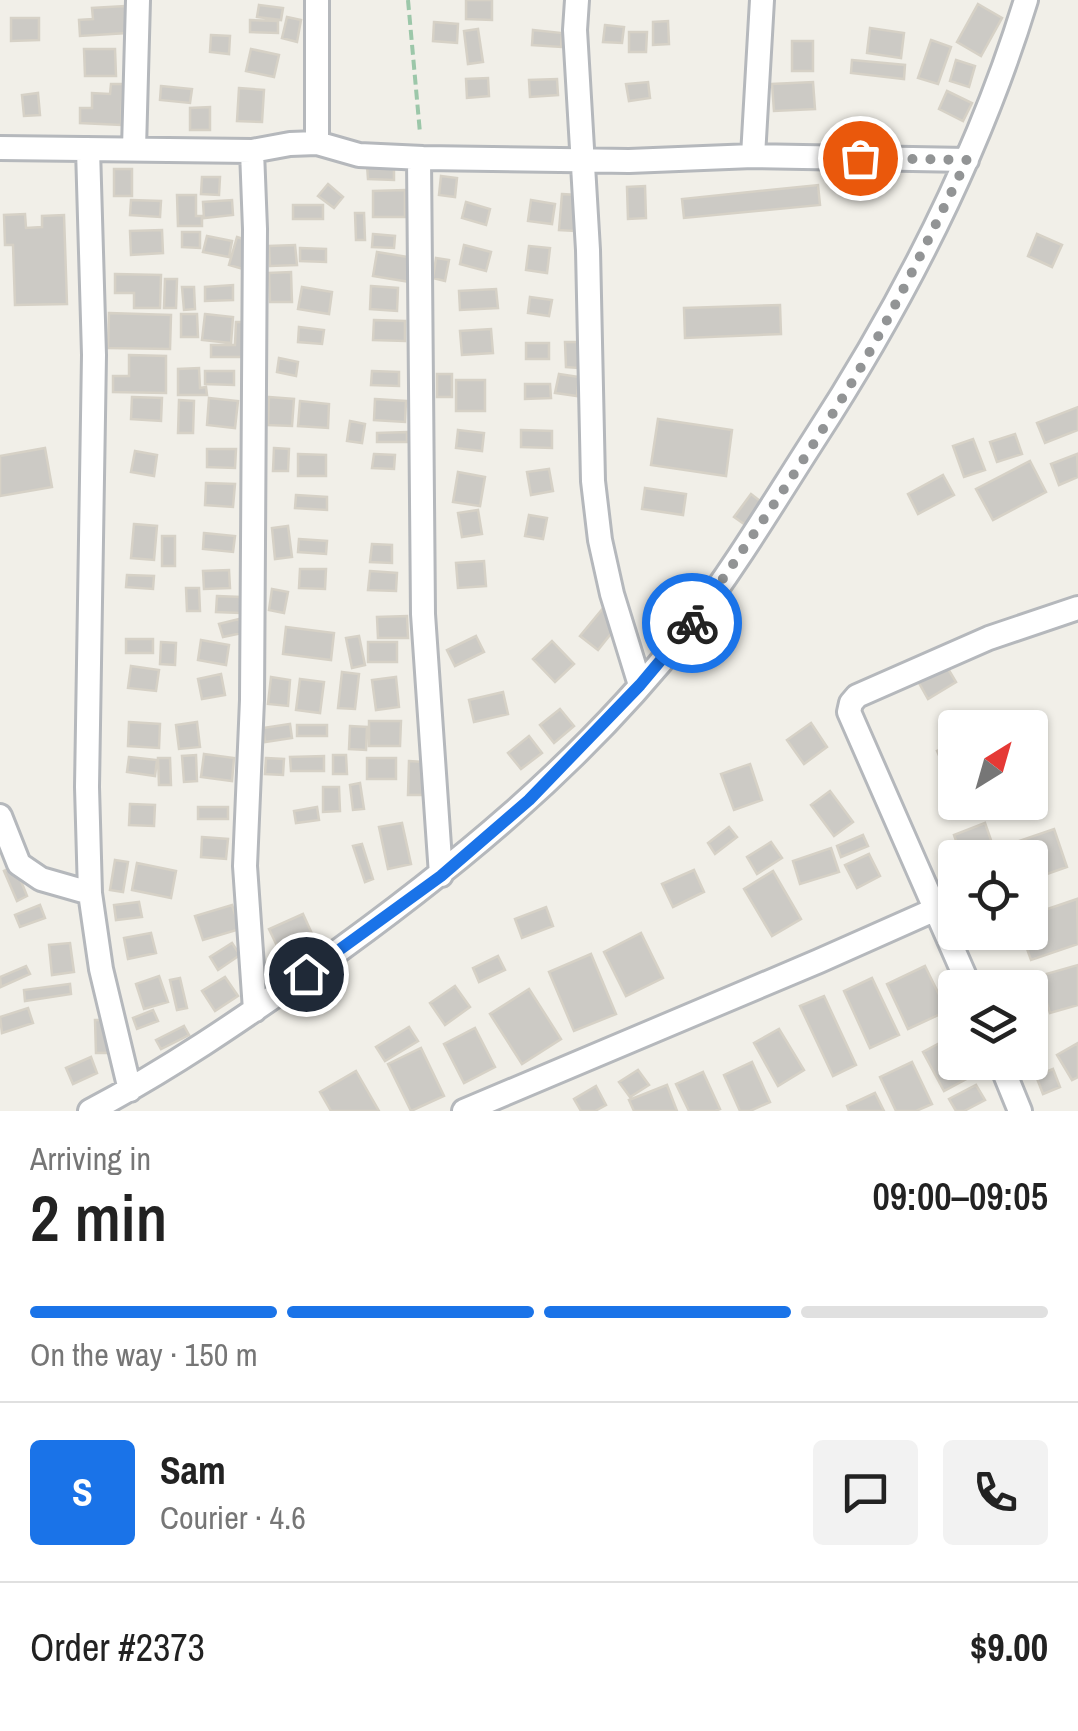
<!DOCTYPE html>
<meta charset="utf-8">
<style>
:root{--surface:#fff;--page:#f2f2f2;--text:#222;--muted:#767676;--line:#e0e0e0;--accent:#1a73e8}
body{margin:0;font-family:"Archivo Narrow",sans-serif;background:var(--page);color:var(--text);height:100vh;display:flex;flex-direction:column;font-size:38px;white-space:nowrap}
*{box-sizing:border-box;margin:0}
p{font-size:32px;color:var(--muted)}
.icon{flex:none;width:55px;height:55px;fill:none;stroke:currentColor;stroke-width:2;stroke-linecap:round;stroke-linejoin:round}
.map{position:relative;height:1111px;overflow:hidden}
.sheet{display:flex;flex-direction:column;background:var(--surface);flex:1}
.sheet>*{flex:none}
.needle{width:65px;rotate:37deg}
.buttons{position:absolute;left:938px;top:710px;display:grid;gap:20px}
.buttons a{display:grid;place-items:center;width:110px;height:110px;border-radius:10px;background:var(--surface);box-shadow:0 2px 8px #0004;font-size:50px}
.pin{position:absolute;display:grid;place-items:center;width:85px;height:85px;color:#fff;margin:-42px;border:5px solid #fff;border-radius:50%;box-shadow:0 2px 10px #0007}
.courier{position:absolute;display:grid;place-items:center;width:100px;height:100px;margin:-50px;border:8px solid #1a73e8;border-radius:50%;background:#fff;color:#222;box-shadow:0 2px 12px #0007}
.summary em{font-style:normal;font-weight:600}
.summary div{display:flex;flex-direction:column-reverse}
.summary{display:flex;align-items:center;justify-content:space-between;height:170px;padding:0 30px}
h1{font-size:65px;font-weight:600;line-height:75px}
.bar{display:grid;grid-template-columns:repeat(4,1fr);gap:15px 10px;align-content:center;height:120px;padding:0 30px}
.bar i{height:12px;border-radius:8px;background:var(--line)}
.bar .selected{background:var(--accent)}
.bar p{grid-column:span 4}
.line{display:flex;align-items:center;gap:25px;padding:0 30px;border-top:2px solid var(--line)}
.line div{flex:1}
.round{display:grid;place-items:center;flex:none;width:105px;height:105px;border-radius:10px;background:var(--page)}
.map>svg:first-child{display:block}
.building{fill:#cccac5;stroke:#d6d1c6;stroke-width:2.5}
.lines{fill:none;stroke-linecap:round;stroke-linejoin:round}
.minor-casing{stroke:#b5b8bc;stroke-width:28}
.path{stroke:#9cc7a9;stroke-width:4;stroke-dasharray:10 5;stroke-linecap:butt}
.minor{stroke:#fff;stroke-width:22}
.done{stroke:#929495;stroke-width:10;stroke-dasharray:0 18}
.route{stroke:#1a73e8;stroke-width:12}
</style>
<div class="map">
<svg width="1078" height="1111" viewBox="0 0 1078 1111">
<rect width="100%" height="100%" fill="#f1efe8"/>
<path class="building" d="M466,0H492V20L466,19Z
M978,4L1002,18L981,56L957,42Z
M259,5L283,8L281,20L257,17Z
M125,6L127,33L80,36L79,20L93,19L92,8Z
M287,17L301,20L297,42L282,38Z
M11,18H39V40L11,41Z
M250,20L278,21V33L250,32Z
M668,21L669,44L653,45V22Z
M434,22L458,24L457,43L433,41Z
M605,25L624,27L622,43L603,42Z
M870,28L904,33L901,58L867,53Z
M478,29L483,62L468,64L464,31Z
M533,30L562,33L561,47L532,45Z
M629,32H647L646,52H629Z
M211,35L230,36L229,54L210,52Z
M931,40L951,47L938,84L918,78Z
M792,41H813V71H792Z
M84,49H115L116,76H85Z
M251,49L279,55L274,77L246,71Z
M852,60L905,65L904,79L851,73Z
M956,60L975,66L969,87L950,81Z
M488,78L489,96L467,98L466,79Z
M557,79L558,95L530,97L529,80Z
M648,82L650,98L629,101L626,84Z
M813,82L815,109L774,111L772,84Z
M111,84H123L121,125L80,123V108H92V93L110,94Z
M161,86L192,89L190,103L160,100Z
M239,88L264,90L262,122L237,121Z
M947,91L972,103L963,121L939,109Z
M38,93L40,115L24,116L22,95Z
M210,107V130H190V108Z
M367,165H394V180L368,179Z
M114,169H132V196H114Z
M441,176L457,178L455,197L439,195Z
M202,177H220L219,195L201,194Z
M328,184L343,197L334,208L318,196Z
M818,185L820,205L684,218L682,199Z
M645,186L646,218L628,219L627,187Z
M405,190V217H373V191Z
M562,194L577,195L575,231L559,230Z
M177,195H196V216H202V226H178Z
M131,200L161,201L160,217L130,215Z
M232,200L233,215L204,218L203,202Z
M531,200L555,204L552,224L528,221Z
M466,202L490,209L486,225L462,218Z
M293,205H323V219H293Z
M355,213H364L365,240H356Z
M25,214L26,228L42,227V216L64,215L67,304L15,305L13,245H5L4,215Z
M162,230L163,253L131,255L130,231Z
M182,232H200V248L182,247Z
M373,234L395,236L394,248L372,247Z
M1037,234L1062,245L1052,267L1028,256Z
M207,236L232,241L229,257L203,252Z
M237,237L252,242L243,269L229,265Z
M295,245L297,265L270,266L269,246Z
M464,245L491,252L486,271L460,264Z
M529,246L550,248L547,273L526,270Z
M300,248L326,249V262L300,261Z
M377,252L414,258L410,282L373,276Z
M436,258L449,260L445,281L433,278Z
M291,272L292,302H270L269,273Z
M115,274L161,275L160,308H134V293H115Z
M165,279H177L176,308H164Z
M233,285V300L205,301V287Z
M371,286L398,288L397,311L370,309Z
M182,287H194L195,309L184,310Z
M302,287L332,292L329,314L298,309Z
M496,289L498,308L460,310L459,291Z
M530,297L552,300L549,316L528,313Z
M780,305L781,334L685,338L684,308Z
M109,313L171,315L170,349L108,348Z
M181,314H197L198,337H181Z
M205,314L233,317L231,343L202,340Z
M374,320L405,321V341L373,340Z
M236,322H246L247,357H211V345H235Z
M299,327L324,330L322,344L298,342Z
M491,329L493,353L462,355L460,331Z
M565,342H577L578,368L566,367Z
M526,343H549V359H526Z
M129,355L166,356V393L113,392V376H129Z
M279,358L298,362L296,376L277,372Z
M199,368L200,388L206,387L207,395H178V369Z
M205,371H234V385L205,384Z
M372,371L399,372V386L371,385Z
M437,374H452V397H437Z
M559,374L579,377L577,396L555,393Z
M456,380H485V411H456Z
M525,384H550L551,398L525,399Z
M132,397L162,398L161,421L131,419Z
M269,397L294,399L292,426L268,425Z
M209,398L238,401L235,428L207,425Z
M375,399L406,401L405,422L374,420Z
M179,400L194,401L193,433H178Z
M300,401L329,404L328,428L298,426Z
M1078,407V430L1045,443L1037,423Z
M658,419L732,430L726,476L651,465Z
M350,421L365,424L362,443L347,441Z
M458,430L484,433L482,451L456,448Z
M521,430L552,431V448L521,447Z
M407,432V442H377V433Z
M1015,434L1022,454L997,462L990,442Z
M973,439L985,470L964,477L953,446Z
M45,448L52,487L0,496V456Z
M274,448L289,449L288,471H273Z
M207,449H236L235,468L207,467Z
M135,451L157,455L154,476L131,472Z
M298,454L326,455V476H298Z
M374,454L395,455L394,469L372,468Z
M1077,454L1078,477L1059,485L1051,464Z
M1030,461L1046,492L993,520L976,489Z
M549,469L553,491L531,495L527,472Z
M458,472L485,477L480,506L453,502Z
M943,475L954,495L918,514L908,494Z
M206,483L235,484L233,507L205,505Z
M645,488L686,494L683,515L642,509Z
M751,494L764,504L747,526L734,517Z
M296,495L327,497V510L295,508Z
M478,510L482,534L462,537L458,513Z
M529,515L547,518L543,539L525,536Z
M134,524L157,526L154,560L131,558Z
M288,526L292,557L275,559L272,528Z
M204,533L235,536L233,552L203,549Z
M162,536H175V566H162Z
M299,539L327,541L326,554L298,552Z
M372,544L392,545V563L370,562Z
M484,561L486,586L458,588L456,563Z
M300,569H326L325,589L299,588Z
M229,570L230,588L204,589L203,571Z
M370,571L397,573L396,591L368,590Z
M127,575L154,576L153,589L126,587Z
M186,588H199L200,611H187Z
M272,589L288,592L284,613L269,610Z
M217,596L241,597L240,613L216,612Z
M604,607L621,621L598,650L580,636Z
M407,616L408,638H378L377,617Z
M239,619L242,633L223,637L219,624Z
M286,627L334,633L331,660L283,654Z
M359,636L365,665L352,668L346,638Z
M476,636L484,652L455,666L447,650Z
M126,639H153V653H126Z
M201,640L229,645L226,665L198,660Z
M552,641L574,664L555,682L533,659Z
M161,642L176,643L175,665L160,664Z
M368,642H397V662H368Z
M131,666L159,670L156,691L128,688Z
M947,667L956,682L928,699L919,683Z
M342,672L359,674L355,709L338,708Z
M221,674L225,695L202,699L198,679Z
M271,677L290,680L288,706L268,704Z
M396,677L399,707L376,710L372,680Z
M300,679L324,682L320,713L296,710Z
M503,692L508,714L474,722L469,700Z
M560,709L574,726L554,743L540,725Z
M369,721H401L400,746H369Z
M129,722L160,724L159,748L128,746Z
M197,722L200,747L179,749L176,725Z
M811,723L827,747L804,764L787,740Z
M290,724L292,738L265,742L263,728Z
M297,725H327V736H297Z
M350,726L367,727L366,750L349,749Z
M529,736L542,753L521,769L508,753Z
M955,743V790H954L937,751Z
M204,754L234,758L232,781L201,777Z
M196,755L197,781L184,782L182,756Z
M333,755H346L347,774H333Z
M324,756V771H291L290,757Z
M129,757L157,760L155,776L127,772Z
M158,758H170L171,785H159Z
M266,758L284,759L283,775L265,774Z
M367,758H396V779H367Z
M409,761L423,762V795H408Z
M750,764L762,800L734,810L721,774Z
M360,783L364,809L353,810L350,785Z
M323,787H339L340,811L323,812Z
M830,791L853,822L834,836L811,805Z
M130,804L155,805L154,826L129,825Z
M198,807H228V819H198Z
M317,807L319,820L296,823L294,811Z
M402,823L411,864L388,869L379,827Z
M985,823L992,843L961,855L954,835Z
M729,827L737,837L715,854L708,843Z
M1054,829L1067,867L1030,880V858H1006L1002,847Z
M863,835L868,846L841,857L837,846Z
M202,837L228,839L226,859L201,857Z
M771,842L782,858L757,874L747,857Z
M362,844L373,879L365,882L353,846Z
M831,848L839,872L800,884L793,861Z
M869,854L880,876L857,888L845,865Z
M115,860L128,862L123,892L110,890Z
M137,863L176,871L171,898L132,890Z
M15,866L27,896L17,901L4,871Z
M694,870L704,892L673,907L662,884Z
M773,871L801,919L772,936L744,889Z
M1077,899L1078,944L1031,960L1021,932H1030V915Z
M139,902L142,917L116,920L114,905Z
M40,905L45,918L20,927L15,915Z
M232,905L240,929L203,940L195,916Z
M546,907L553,926L522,938L515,919Z
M303,914L314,938L280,952L269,929Z
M151,933L156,953L128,959L124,938Z
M641,933L663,978L626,996L604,952Z
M70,943L74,972L52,975L49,945Z
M232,943L240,955L218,970L210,957Z
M591,954L616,1014L574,1031L549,972Z
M498,956L505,970L479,982L473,968Z
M1078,965V1005L1050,1013L1039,976Z
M26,966L30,974L1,987L0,977Z
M925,966L947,1011L908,1029L887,984Z
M159,976L168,1002L144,1009L136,984Z
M225,977L238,996L215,1011L202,991Z
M180,978L187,1008L177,1010L170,980Z
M872,978L899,1035L870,1048L844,991Z
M70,984L71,994L25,1001L24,990Z
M455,986L470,1007L445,1025L430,1003Z
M529,989L561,1039L522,1064L490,1014Z
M824,996L856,1065L833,1076L800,1006Z
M28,1008L33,1023L2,1033L0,1017Z
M153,1010L158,1021L137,1029L133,1018Z
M95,1020H107L108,1053H96Z
M184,1026L189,1035L161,1049L156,1040Z
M409,1027L418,1041L385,1061L376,1047Z
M475,1028L495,1067L464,1083L444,1044Z
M779,1029L804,1070L778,1086L754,1043Z
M951,1037L955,1044V1062H965L972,1076L944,1091L923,1052Z
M1078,1043V1077L1072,1080L1057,1055Z
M421,1048L444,1096L411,1111L388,1064Z
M91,1057L97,1073L73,1084L66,1068Z
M752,1062L770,1102L750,1111H740L724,1075Z
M912,1062L932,1104L916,1111H896L880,1077Z
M1053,1069L1060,1087L1043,1094L1036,1076Z
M638,1070L649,1085L630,1097L619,1082Z
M356,1071L379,1111H331L320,1092Z
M703,1072L720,1109L715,1111H689L676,1084Z
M667,1085L677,1111H634L629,1100Z
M976,1085L985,1100L964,1111H956L949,1099Z
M596,1086L606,1105L595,1111H581L574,1099Z
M875,1093L884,1111H849L847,1106Z"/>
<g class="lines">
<g class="minor-casing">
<path id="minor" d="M317,0V143
M577,0L575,30L588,250L593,481L600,540L612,594L640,685
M0,148L252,151L290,144L317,143L359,155L423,158L629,161L753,156L967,160
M88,149L94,355L87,787L90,893L101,969L130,1090
M134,149L138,0
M252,151L255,229L252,700L245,866L255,1010
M753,156L762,0
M419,158L423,614L441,875
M0,816L19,864L41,879L90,893
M970,988L849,712L851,703L857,696L989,638L1078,608
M1000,1062L1020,1111
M90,1111C168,1070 241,1020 313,969C452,870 581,765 687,630C733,570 772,505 813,441C902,304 978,157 1026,0
M464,1111L819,961L936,909"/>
</g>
<path class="path" d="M408,0L420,133"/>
<use href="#minor" class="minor"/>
</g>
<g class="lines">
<path class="done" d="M692,623C748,543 804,462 854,379C896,308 931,234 967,160L860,158"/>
<path class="route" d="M306,974L441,876L529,800L640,685L692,623"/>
</g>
</svg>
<div class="buttons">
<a><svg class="needle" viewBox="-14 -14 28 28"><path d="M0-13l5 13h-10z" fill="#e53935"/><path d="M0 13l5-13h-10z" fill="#767676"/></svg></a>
<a><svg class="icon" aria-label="locate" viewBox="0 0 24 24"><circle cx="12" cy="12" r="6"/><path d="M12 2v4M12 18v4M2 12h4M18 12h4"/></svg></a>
<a><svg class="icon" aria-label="layers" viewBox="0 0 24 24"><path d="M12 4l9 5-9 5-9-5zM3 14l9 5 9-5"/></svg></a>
</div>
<div class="pin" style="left:860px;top:158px;background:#ea580c"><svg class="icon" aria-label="bag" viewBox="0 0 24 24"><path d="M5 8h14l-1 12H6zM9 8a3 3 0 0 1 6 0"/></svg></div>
<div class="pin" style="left:306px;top:974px;background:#1f2937"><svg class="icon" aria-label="home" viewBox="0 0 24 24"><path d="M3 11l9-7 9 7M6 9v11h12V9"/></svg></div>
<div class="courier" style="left:692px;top:623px"><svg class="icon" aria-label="bike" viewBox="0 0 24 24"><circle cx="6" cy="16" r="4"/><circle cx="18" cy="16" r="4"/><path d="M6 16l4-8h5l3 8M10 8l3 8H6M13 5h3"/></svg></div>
</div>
<section class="sheet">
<div class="summary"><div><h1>2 min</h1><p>Arriving in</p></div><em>09:00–09:05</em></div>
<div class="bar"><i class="selected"></i><i class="selected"></i><i class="selected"></i><i></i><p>On the way · 150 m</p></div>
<div class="line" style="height:180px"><b class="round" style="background:var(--accent);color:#fff">S</b><div><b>Sam</b><p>Courier · 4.6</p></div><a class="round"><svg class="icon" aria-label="chat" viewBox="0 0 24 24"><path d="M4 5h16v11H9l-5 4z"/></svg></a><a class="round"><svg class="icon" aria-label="phone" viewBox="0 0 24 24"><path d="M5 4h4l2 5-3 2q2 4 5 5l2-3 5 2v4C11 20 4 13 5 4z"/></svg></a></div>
<div class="line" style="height:130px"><div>Order #2373</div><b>$9.00</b></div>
</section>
